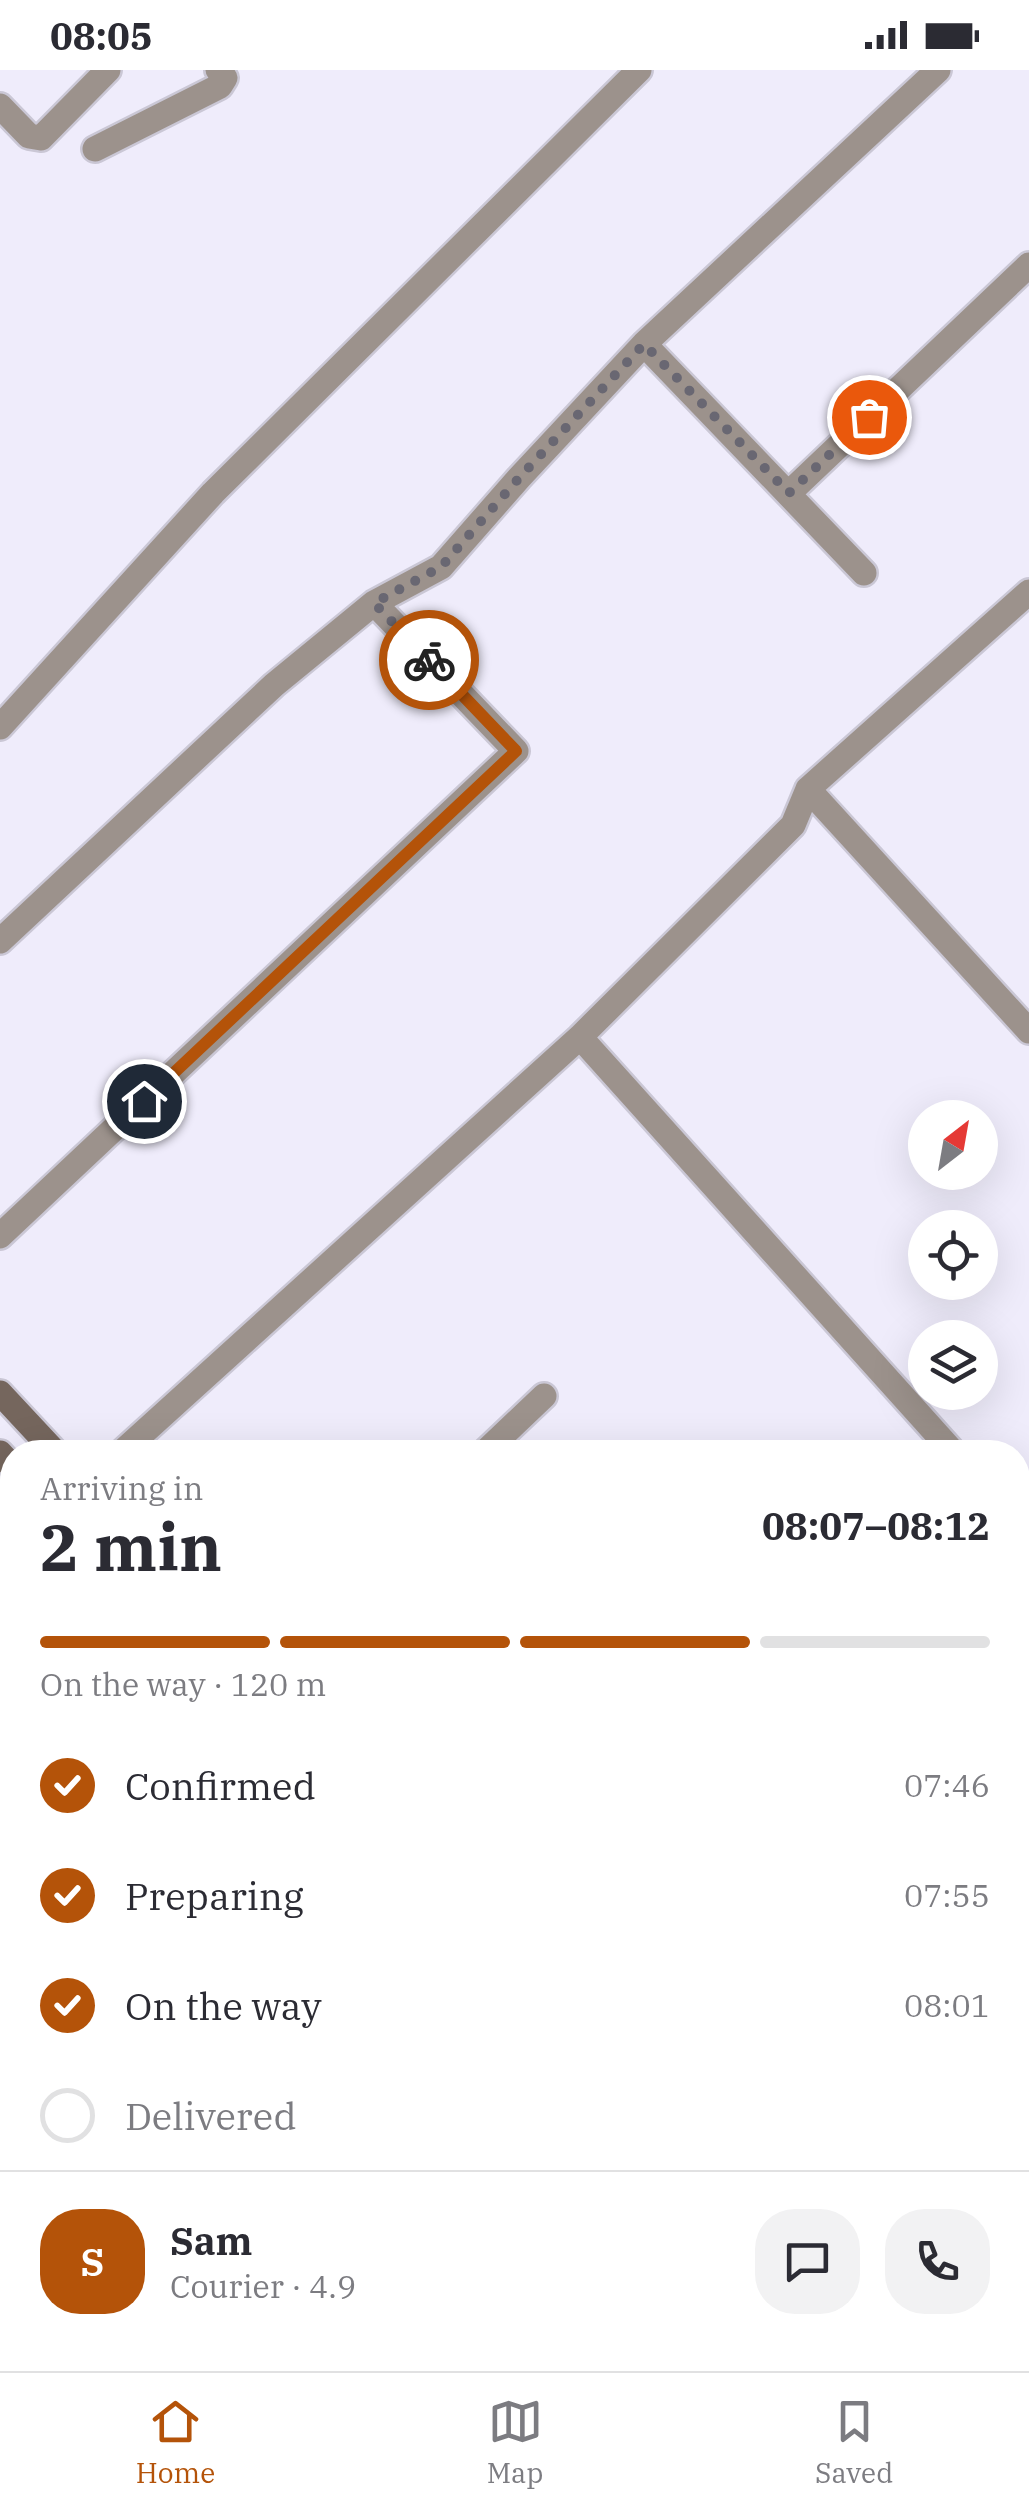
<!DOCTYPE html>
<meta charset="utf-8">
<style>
:root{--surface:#fff;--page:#f2f2f3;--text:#2b2b33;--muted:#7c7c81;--line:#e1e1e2;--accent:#b45309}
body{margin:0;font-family:"IBM Plex Serif",serif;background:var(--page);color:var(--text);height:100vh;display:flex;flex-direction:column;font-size:38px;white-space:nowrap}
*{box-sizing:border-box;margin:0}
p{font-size:32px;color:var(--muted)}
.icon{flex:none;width:55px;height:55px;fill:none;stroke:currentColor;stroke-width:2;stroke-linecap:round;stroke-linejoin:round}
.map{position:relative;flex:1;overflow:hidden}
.side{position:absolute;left:0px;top:1370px;width:1030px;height:932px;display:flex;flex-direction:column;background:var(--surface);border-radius:40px 40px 0 0;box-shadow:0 10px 40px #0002}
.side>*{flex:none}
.needle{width:65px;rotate:31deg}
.tools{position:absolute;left:908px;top:1030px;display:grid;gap:20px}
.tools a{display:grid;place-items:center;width:90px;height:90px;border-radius:50%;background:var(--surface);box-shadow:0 10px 40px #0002;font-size:50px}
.pin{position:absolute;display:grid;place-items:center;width:85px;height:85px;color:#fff;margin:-42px;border:5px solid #fff;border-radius:50%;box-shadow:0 2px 10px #0007}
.courier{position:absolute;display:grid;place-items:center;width:100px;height:100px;margin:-50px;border:8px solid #b45309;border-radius:50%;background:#fff;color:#222;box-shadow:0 2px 12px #0007}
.head em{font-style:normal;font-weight:700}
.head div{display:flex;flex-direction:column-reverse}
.head{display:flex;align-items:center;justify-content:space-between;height:170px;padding:0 40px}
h1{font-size:65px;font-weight:700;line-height:75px}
.bar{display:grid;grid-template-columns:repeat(4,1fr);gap:15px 10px;align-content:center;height:120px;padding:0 40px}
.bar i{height:12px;border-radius:8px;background:var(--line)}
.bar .current{background:var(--accent)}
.bar p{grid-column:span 4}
.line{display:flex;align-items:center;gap:25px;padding:0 40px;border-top:2px solid var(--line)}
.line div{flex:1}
.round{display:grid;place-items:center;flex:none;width:105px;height:105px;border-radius:40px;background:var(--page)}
ol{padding:0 40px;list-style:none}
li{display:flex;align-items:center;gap:30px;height:110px}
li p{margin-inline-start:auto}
li .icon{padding:10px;border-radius:50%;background:var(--accent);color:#fff;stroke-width:4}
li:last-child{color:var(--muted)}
li i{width:55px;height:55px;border:5px solid var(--line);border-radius:50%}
.status{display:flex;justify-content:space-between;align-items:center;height:70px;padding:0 50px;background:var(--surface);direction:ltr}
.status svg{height:28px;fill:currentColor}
.tabs{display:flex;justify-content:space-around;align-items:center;height:140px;border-top:2px solid var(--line);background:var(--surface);font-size:28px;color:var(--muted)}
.tabs a{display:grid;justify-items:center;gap:5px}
.tabs .current{color:var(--accent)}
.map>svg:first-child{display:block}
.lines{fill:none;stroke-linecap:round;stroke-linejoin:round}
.minor-casing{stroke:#cac7d5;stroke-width:30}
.secondary-casing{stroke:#cac7d5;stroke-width:30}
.minor{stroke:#9c928c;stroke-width:25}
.secondary{stroke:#75665d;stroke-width:25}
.done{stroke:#696772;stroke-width:10;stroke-dasharray:0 18}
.route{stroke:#b45309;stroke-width:12}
</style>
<div class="status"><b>08:05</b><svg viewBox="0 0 49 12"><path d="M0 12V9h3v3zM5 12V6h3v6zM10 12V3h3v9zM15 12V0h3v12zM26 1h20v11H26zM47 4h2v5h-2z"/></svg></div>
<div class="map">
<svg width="1029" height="2301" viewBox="0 0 1029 2301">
<rect width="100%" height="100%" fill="#efecfb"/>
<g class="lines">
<g class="minor-casing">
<path id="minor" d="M0,36L29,66L41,68L108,0
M95,79L220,16L225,8L218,0
M644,274L864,503
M789,423L1029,195
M0,657L213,423L639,0
M808,719L1029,961
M0,871L274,615L374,533L441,497L519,408L644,274L938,0
M580,967L953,1382
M0,1166L516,681L374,533
M122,1382L580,967L793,755L808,719L1029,522
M485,1382L544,1326
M0,1441L12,1429
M1018,1454L1029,1466
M1018,1574L1029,1564
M0,1755L12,1745
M1018,1876L1029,1866
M0,2023L12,2037
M1018,2160L1029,2150
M0,2222L12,2210
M0,2272L12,2286
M159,2301L170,2290
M400,2301L411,2290
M699,2301L711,2290"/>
</g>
<g class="secondary-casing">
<path id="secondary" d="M0,1323L55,1382
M0,1383L12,1396
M837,2290L848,2301
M893,2290L903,2301"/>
</g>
<use href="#minor" class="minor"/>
<use href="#secondary" class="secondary"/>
</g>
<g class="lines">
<path class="done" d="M429,590L374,533L441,497L519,408L644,274L789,423L869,347"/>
<path class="route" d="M144,1031L516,681L429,590"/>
</g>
</svg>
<div class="tools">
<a><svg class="needle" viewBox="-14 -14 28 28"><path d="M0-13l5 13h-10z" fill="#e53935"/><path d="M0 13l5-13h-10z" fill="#7c7c81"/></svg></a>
<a><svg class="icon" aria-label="locate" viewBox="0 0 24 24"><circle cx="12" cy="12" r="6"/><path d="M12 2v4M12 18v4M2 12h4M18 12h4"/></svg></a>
<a><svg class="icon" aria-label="layers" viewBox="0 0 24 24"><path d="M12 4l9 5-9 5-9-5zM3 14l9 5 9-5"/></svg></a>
</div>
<div class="pin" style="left:869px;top:347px;background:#ea580c"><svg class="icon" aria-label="bag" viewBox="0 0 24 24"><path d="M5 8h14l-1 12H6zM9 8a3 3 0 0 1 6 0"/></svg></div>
<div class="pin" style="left:144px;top:1031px;background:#1f2937"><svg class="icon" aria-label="home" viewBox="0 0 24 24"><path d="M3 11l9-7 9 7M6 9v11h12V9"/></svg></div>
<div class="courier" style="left:429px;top:590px"><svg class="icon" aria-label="bike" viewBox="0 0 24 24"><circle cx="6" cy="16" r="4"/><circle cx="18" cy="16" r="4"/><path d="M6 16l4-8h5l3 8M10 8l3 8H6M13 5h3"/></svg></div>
<section class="side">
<div class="head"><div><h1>2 min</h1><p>Arriving in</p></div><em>08:07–08:12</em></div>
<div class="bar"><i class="current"></i><i class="current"></i><i class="current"></i><i></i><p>On the way · 120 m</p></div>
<ol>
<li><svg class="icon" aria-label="check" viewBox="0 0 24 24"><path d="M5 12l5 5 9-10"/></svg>Confirmed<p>07:46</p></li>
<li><svg class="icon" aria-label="check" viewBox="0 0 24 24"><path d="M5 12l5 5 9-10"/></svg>Preparing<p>07:55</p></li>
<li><svg class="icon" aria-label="check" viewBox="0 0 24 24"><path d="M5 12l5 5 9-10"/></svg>On the way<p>08:01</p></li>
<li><i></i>Delivered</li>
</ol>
<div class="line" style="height:180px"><b class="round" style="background:var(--accent);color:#fff">S</b><div><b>Sam</b><p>Courier · 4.9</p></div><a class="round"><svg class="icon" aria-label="chat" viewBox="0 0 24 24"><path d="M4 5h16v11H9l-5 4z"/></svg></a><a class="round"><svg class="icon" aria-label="phone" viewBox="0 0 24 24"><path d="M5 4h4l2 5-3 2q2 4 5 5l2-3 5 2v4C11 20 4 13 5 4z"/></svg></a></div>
</section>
</div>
<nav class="tabs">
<a class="current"><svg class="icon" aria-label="home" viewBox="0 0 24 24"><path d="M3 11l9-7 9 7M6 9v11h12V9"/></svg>Home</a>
<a><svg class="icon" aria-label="map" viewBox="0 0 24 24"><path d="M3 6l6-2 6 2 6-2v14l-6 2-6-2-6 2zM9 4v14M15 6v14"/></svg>Map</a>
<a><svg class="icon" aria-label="saved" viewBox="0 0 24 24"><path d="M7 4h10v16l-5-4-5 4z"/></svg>Saved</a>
</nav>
